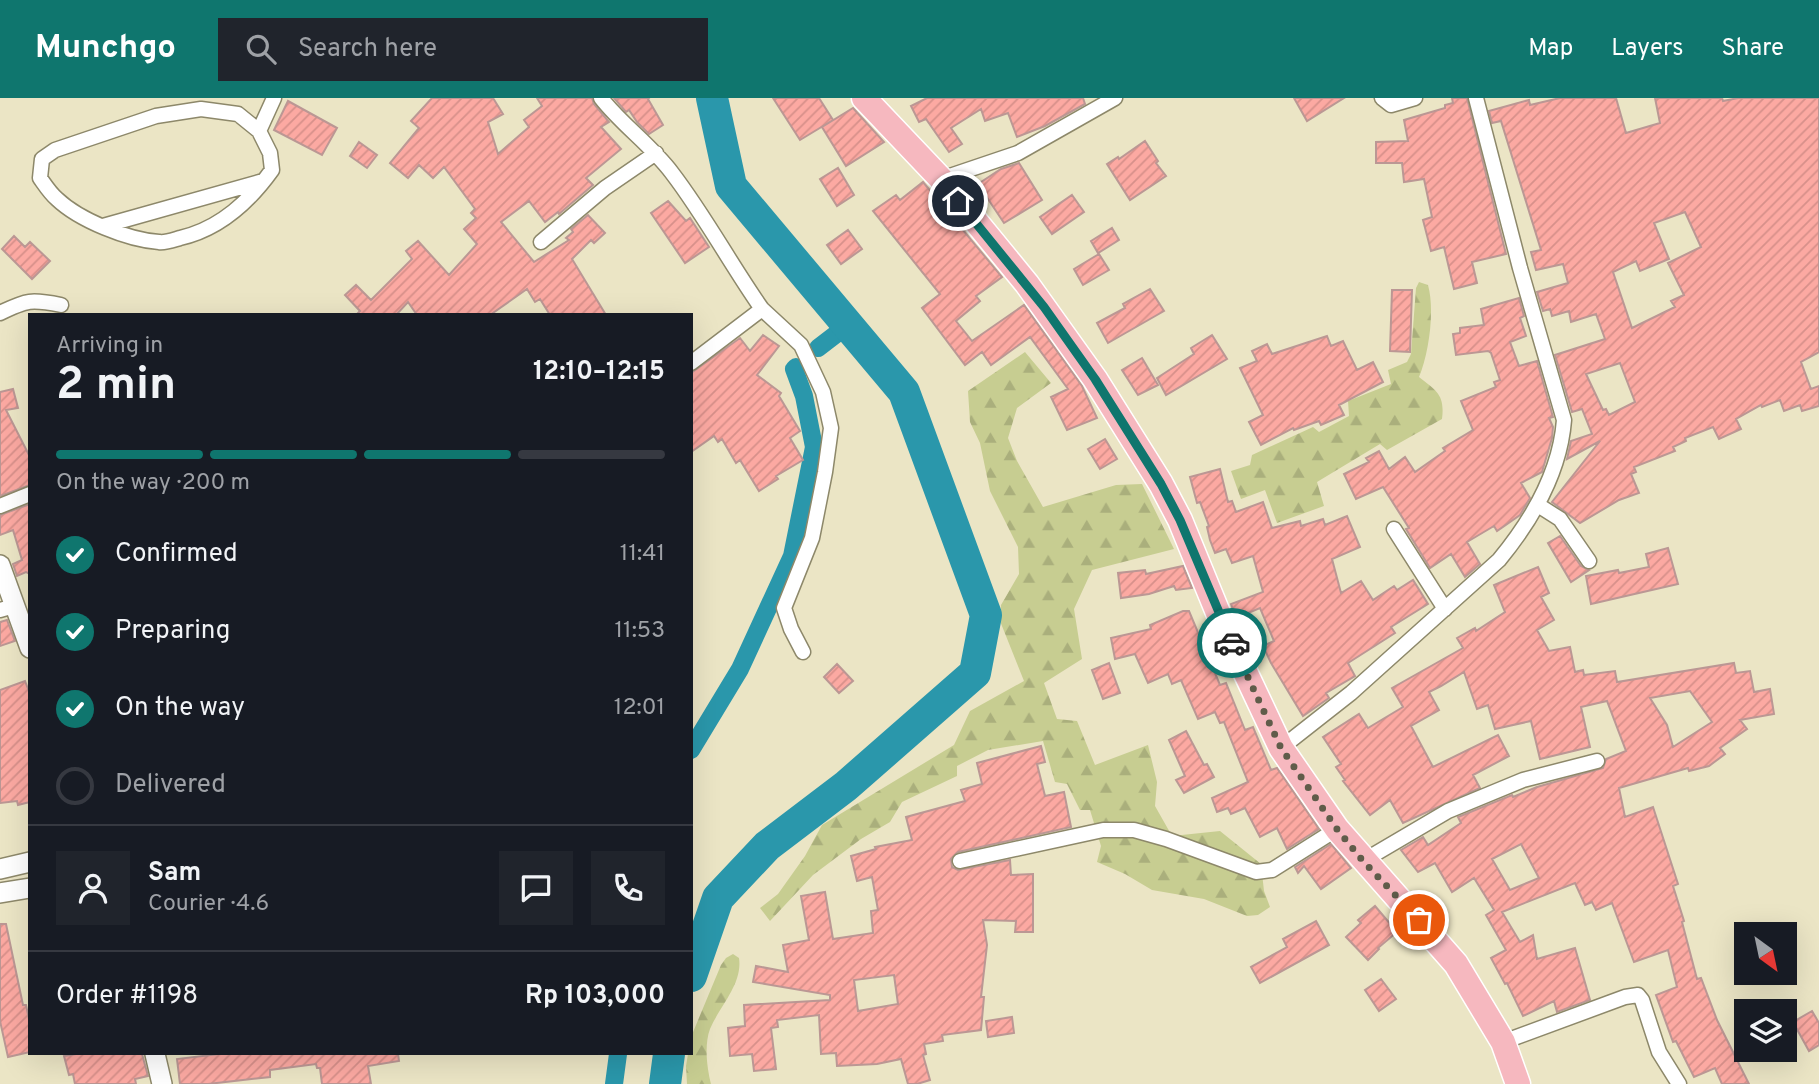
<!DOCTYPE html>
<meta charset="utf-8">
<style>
:root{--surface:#171b24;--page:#20242c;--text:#f1f3f6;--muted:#9ea1a6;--line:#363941;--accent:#0f766e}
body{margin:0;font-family:Overpass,sans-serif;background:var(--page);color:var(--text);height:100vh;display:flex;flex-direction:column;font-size:26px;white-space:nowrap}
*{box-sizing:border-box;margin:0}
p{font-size:23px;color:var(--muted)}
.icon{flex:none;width:38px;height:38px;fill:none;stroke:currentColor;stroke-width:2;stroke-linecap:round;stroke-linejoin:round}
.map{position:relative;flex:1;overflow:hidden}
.sheet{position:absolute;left:28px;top:215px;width:665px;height:742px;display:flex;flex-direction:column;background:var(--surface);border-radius:0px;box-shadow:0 7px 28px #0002}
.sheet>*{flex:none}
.needle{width:46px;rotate:147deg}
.controls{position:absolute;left:1734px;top:824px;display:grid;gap:14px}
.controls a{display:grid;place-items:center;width:63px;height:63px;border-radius:0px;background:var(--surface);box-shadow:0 7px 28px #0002;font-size:35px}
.pin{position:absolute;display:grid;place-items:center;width:60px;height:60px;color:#fff;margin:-30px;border:4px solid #fff;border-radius:50%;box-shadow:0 2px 7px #0007}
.courier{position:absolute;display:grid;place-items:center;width:70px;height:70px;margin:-35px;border:5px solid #0f766e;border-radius:50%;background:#fff;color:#222;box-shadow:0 2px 9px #0007}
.overview em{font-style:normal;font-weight:700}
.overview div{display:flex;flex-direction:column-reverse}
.overview{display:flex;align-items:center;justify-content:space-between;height:119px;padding:0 28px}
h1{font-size:46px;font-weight:700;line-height:52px}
.bar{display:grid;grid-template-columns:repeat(4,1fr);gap:10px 7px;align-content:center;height:84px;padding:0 28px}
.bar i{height:9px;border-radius:5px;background:var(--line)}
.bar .selected{background:var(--accent)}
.bar p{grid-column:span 4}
.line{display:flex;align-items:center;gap:18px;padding:0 28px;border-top:2px solid var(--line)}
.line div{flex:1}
.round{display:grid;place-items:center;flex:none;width:74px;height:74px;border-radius:0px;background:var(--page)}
ol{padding:0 28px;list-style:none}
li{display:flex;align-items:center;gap:21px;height:77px}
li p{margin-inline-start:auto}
li .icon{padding:7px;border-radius:50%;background:var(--accent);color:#fff;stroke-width:4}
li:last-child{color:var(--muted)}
li i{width:38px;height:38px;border:4px solid var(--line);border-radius:50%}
header{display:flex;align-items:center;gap:42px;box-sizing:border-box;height:98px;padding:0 35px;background:var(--accent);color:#fff}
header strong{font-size:33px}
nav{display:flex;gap:38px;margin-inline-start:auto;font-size:24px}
.search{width:490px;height:63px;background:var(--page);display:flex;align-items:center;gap:18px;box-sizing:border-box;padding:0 24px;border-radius:0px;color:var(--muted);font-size:26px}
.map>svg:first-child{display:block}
.forest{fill:url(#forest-firs)}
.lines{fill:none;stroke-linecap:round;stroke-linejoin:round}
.canal{stroke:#2a97ab;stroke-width:18}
.river{stroke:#2a97ab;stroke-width:32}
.building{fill:url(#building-hatch);stroke:#bb9794;stroke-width:2;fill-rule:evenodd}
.minor-casing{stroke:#8d886a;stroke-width:17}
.tertiary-casing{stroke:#8d886a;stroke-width:22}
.trunk-casing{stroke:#fff;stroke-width:27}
.minor{stroke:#fff;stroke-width:14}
.tertiary{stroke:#fff;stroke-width:19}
.trunk{stroke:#f6b8bf;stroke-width:24}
.done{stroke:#605c4a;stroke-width:7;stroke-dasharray:0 12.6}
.route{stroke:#0f766e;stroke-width:9}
</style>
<header>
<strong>Munchgo</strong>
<div class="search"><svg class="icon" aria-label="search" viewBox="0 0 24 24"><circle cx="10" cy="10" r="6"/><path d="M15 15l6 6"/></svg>Search here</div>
<nav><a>Map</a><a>Layers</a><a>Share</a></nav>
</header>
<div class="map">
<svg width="1819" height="986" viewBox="0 0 1819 986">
<defs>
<pattern id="forest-firs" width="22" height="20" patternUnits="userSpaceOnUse" patternTransform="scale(1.75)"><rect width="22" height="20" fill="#c7cd91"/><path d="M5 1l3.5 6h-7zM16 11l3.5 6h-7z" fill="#aaaf7c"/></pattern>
<pattern id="building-hatch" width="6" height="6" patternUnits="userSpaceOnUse" patternTransform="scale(1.75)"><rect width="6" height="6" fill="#fca9a2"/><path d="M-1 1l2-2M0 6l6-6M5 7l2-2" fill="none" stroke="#d7908a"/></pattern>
</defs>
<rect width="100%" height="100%" fill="#ebe5c5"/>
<path class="forest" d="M1419,184L1428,187C1435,212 1429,255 1419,279C1437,293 1445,297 1442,321L1387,352L1380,346L1317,384L1324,408L1277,425L1265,392L1241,401L1231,373L1250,367L1252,357L1313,329L1319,334L1349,318L1348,303L1391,286L1388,272L1407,264L1411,256L1416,190Z
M1025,254L1051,285L1017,310L1008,340L1017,363L1043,409L1116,387L1142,386L1174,451L1092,472L1074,511L1082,561L1044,585L1057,621L1077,623L1095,667L1148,647L1157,684L1155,708L1172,738L1220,733L1261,766L1264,793L1270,809L1258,817L1247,818L1204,801L1152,792L1125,776L1097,764L1101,748L1090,712H1080L1067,686L1055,684L1043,643L988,652L957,668V678L902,704L890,724L861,741L813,777L770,823L760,810L778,796L805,758L822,727L954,647L970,613L1024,583L1000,523L1001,507L1019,476L1018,449L990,393L980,345L970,324L968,293Z
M733,856L739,860C743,886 719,909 710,931C704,947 707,970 711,986H687L686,968L688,956H691V939L721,867L726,860Z"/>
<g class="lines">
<path class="canal" d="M818,250L848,227
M691,652L740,571L792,458L814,349L804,298L794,271L796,269
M614,986L618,956"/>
<path class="river" d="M691,878L718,800L767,748L846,688L975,575L986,517L904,294L731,88L712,0
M665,986L669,956"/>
</g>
<path class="building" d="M432,0H493L503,16L488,24L498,56L529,29L524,22L542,8L537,0H592L594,6L609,24L601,29L621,51L586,80L593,87L559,116L558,114L545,124L529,103L501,124L534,164L569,142L566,140L573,134L571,131L588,117L605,135L594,145L591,142L572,161L606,217H550L540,201L535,204L527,191L490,217H417L408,204L396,217H356L360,213L345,197L356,187L371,202L412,161L406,153L418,143L449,177L477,146L464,131L476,120L471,115L475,111L444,69L433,80L419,67L408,80L390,65L419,30L411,23Z
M614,0H649L648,1L663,27L649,36L637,24L629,12L626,14Z
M773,0H819L833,22L800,42Z
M927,0H1083L1085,6L1045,28L1017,39L1008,15L985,23L981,11L951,30L962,46L949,54L926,21L919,24L911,8Z
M1294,0H1344L1307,23Z
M1452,0H1467L1506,156L1472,164L1477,185L1454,191L1444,149L1431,153L1423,122L1432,119L1424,81L1404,84L1402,65H1376V44L1408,43L1404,22L1445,10V7L1453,5Z
M1560,0H1616L1626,35L1660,25L1655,0H1722L1723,3L1738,0H1819V254L1801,264L1811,291L1819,288V308L1802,313L1800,307L1784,313L1780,302L1762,309L1761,307L1736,321L1741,331L1719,341L1713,329L1685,340L1686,343L1673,349L1675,353L1634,369L1636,374L1631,376L1639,395L1619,402L1580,425L1552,404L1600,343L1567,361L1571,343L1592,336L1582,311L1572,314L1555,257L1605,241L1596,216L1571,224L1569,213L1552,218L1550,211L1543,213L1537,194L1568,185L1563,166L1536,172L1531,154L1541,152L1501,23L1492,25L1489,13L1529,2L1530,7ZM1685,114L1701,149L1668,165L1684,197L1671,203L1675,209L1632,230L1613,174L1636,163L1640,173L1669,161L1654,125ZM1620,265L1635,304L1609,317L1606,311L1603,312L1586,276Z
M288,3L337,30L322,57L274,32Z
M853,10L884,44L846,68L822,29Z
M1145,43L1158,63L1156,65L1166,78L1130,102L1107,66L1118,59L1119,61Z
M359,44L377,57L367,70L350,58Z
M1019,65L1042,102L1004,125L978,86L1001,71Z
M838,70L854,97L837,108L820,81Z
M923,84L1002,179L976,198L980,203L956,223L972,243L1024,207L1082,288L1097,320L1067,332L1051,299L1068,291L1030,239L991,267L982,254L965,267L922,210L940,196L873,113L896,97L900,102Z
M1072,97L1084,114L1052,136L1040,119Z
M668,103L686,123L690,120L709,149L685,165L651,115Z
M1112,130L1119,142L1098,155L1091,143Z
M848,132L862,151L841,166L827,147Z
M14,138L25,149L30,144L50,163L32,181L2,151Z
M1099,156L1109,172L1083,187L1074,171Z
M1150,191L1164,213L1108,245L1097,225L1125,210L1123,206Z
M1392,192H1412L1410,254L1390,253Z
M1519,200L1524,218L1520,220L1526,238L1510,244L1519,268L1537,263L1553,319L1549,320L1553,329L1552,340L1542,374L1521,385L1530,400L1520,417L1497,433L1494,428L1467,444L1480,466L1465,479L1451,456L1430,470L1406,431L1409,430L1383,389L1356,401L1344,376L1369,364L1366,360L1379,353L1389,371L1405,359L1415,374L1445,353L1443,350L1473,332L1461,303L1496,289L1494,284L1500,282L1491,255L1488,253L1456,257L1453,236L1460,235V230L1484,227L1481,211Z
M763,237L779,248L757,277L781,295L779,298L800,333L790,340L803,362L776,378L778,381L759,393L740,362L736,365L722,341L718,344L714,338L691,354V275L740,240L750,253Z
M1212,237L1227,261L1166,297L1157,280L1194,256L1191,250Z
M1327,238L1331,248L1343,243L1357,272L1373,264L1383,284L1339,307L1344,317L1321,327L1319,323L1294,332L1293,330L1261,347L1249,324L1263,317L1240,270L1257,263L1252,253L1267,246L1272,256Z
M1142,260L1158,287L1138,297L1122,272Z
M13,291L18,310L6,312L30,359V387L0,398V294Z
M1105,341L1117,361L1100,371L1088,351Z
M1220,371L1228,404L1232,403L1236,414L1263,404L1272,430L1300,423L1301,428L1323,421L1325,427L1347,418L1360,449L1332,461L1341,495L1361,483L1373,502L1394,488L1397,492L1413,482L1428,506L1391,529L1395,535L1348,565L1355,578L1326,595L1329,600L1303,618L1271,565L1263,548L1274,543L1260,510L1236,520L1231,506L1263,494L1253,458L1232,465L1226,451L1215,455L1210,442L1207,429L1209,428L1200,404L1197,405L1190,379Z
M30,406V476L26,474L17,478L13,466L22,462L13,432L0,437V417Z
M1560,438L1581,468L1589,472L1571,484L1548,445Z
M1668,450L1678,486L1591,506L1586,478L1618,472L1619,475L1649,469L1646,456Z
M1183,468L1192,490L1176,492L1174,488L1149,496L1121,500L1118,475L1145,472L1146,476Z
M1538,469L1549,495L1541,499L1554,522L1537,532L1549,553L1570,549L1575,574L1583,572L1584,577L1615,573L1617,584L1734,565L1736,575L1750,573L1754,594L1770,591L1774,616L1740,622L1747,631L1720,650L1725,656L1709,668L1689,673L1688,670L1619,690L1625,719L1653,709L1678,786L1673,788L1684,823L1682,824L1697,881L1701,880L1717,922L1749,986H1722L1715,970L1694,979L1676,943L1673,944L1656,897L1677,889L1668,852L1634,864L1612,805L1596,812L1592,804L1585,807L1575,785L1502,814L1520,844L1533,837L1537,861L1575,850L1590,902L1557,914L1554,903L1523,918L1507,885L1505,886L1491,860L1506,852L1486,817L1494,812L1474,780L1452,794L1435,765L1418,774L1401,752L1423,739L1428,747L1461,725L1458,719L1512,697L1513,699L1537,689L1603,670L1606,661L1626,653L1607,603L1581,609L1590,649L1540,661L1531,623L1495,631L1488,607L1477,611L1464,574L1441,588L1429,594L1439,612L1411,628L1433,669L1498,637L1509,658L1473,677L1480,690L1403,725L1390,702L1370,717L1343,683L1345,682L1336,669L1341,666L1323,639L1359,616L1368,630L1403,609L1392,590L1463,550L1457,540L1475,530L1476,533L1505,514L1494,487ZM1690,593L1712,624L1673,649L1667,627L1650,600ZM1521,746L1539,780L1510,792L1492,761Z
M1183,513H1189L1220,587L1226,585L1245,632L1253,629L1271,672L1277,670L1319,731L1287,751L1277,730L1260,739L1245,710L1231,716L1228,710L1217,714L1212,700L1248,684L1224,624L1220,625L1215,614L1198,621L1181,582L1172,586L1168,576L1148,585L1135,556L1115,561L1111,540L1151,531L1150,527Z
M7,522L15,543L0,548V524Z
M1109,565L1120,595L1103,601L1092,572Z
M837,566L853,583L839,595L824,579Z
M25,583L30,596V704L18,707L17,703L0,705V592Z
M1186,633L1204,667L1207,666L1214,679L1184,695L1176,682L1185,678L1169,642Z
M1041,648L1045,664L1037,666L1045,698L1064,694L1071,729L958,754L951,761L952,769L958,772L1010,762L1011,777L1033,776V834H1015L1016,823L983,822L987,847L981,899H984L981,932L942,937L943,943L924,946L926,956L923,957L930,982L917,986H908L901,961L877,966L837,968L836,955L821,956L819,917L777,922L778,929L771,930L776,971L754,973L752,956L730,958L728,930L745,928L744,907L830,902V897L753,884L756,868L788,874L783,847L809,842L801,798L825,794L833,841L873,835L871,813L878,812L872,779L857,783L851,758L876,751L875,749L912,742L906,719L965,703L961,692L982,686L977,665ZM894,877L898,906L858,913L854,882Z
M1331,746L1351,770L1321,791L1304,768L1298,775L1295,769Z
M1375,808L1397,834L1378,850L1379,851L1368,862L1346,839L1361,825L1358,822Z
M1316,823L1329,847L1260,885L1251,869L1287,849L1283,841Z
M0,826H6L23,907H26L30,926V954L8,959L0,923Z
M1381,881L1396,901L1379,913L1365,892Z
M1812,913L1819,925V947L1809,953L1793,924Z
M1012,919L1014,935L988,939L986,923Z
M76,956H142L148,978L135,981L136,986H75L73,976L69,977L64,958Z
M219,956H398L399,963L368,968L371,986H322L320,970H317L316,966L270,972V979L208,986H180L177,961Z"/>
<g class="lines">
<g class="minor-casing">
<path id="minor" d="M601,0C622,27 651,47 672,75C705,118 731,167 762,211L691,265
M1382,0L1391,7L1415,0
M259,33L238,16L201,11L156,18L55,52L42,61L40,80C45,87 50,95 57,101C79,122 128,142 159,144C165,145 173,142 180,140C220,131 249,104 272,72L270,55L259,33L274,0
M941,81L1018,55L1115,0
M103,128L263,83
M541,144L605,90L656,55
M762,211L801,247L823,294L831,330L825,374L812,440L784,510L791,531L803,554
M0,215C27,202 31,201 61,207
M1538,407L1560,421L1589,463
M0,408L30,396
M1394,431L1445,511
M0,512L14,508
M1281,650L1351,595L1499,462C1532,422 1560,375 1564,322L1520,170L1476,0
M960,763L1103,732H1134L1166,741L1256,774L1272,772L1337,731
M1363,763L1448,713L1523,682L1597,663
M1503,944L1625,899L1638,897L1642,902L1659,954L1679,986"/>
</g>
<g class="tertiary-casing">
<path id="tertiary" d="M0,467L30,550
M0,771L30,764
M0,795L30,790
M155,956L162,986"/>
</g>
<g class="trunk-casing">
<path id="trunk" d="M864,0L941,81L1027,186L1095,281L1161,386L1180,422L1223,527L1281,650L1337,731L1456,866L1503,944L1518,986"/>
</g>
<use href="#minor" class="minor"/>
<use href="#tertiary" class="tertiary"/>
<use href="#trunk" class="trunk"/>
</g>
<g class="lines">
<path class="done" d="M1232,545L1281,650L1337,731L1363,763L1419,822"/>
<path class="route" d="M958,103L1044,209L1095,281L1161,386L1180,422L1232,545"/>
</g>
</svg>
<div class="controls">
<a><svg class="needle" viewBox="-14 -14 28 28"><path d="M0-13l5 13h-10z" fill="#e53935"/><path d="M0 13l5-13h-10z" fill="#9ea1a6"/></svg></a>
<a><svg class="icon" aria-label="layers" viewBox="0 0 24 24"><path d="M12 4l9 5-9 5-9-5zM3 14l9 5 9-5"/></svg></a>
</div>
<div class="pin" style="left:1419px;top:822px;background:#ea580c"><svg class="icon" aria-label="bag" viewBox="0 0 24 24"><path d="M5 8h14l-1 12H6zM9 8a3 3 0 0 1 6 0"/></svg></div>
<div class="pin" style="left:958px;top:103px;background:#1f2937"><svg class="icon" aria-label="home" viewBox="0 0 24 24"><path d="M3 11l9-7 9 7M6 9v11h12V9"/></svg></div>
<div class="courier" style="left:1232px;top:545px"><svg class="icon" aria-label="car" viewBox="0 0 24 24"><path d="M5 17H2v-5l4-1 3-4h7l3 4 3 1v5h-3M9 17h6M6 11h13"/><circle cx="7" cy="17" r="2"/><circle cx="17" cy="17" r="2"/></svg></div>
<section class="sheet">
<div class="overview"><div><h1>2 min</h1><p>Arriving in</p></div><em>12:10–12:15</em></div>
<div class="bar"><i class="selected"></i><i class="selected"></i><i class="selected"></i><i></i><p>On the way · 200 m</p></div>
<ol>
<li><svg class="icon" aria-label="check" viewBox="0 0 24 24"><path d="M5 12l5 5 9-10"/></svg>Confirmed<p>11:41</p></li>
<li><svg class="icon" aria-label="check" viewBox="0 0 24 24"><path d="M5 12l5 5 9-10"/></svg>Preparing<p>11:53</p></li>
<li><svg class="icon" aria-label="check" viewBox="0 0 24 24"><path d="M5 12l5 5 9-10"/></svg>On the way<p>12:01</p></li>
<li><i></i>Delivered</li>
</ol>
<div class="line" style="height:126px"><a class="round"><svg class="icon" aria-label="person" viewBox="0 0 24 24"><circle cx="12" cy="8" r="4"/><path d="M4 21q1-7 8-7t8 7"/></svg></a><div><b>Sam</b><p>Courier · 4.6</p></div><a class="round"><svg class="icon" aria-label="chat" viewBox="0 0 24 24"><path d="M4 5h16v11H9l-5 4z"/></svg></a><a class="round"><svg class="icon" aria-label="phone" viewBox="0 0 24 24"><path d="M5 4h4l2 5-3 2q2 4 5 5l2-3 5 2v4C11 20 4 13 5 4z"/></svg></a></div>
<div class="line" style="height:91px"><div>Order #1198</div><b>Rp 103,000</b></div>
</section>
</div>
